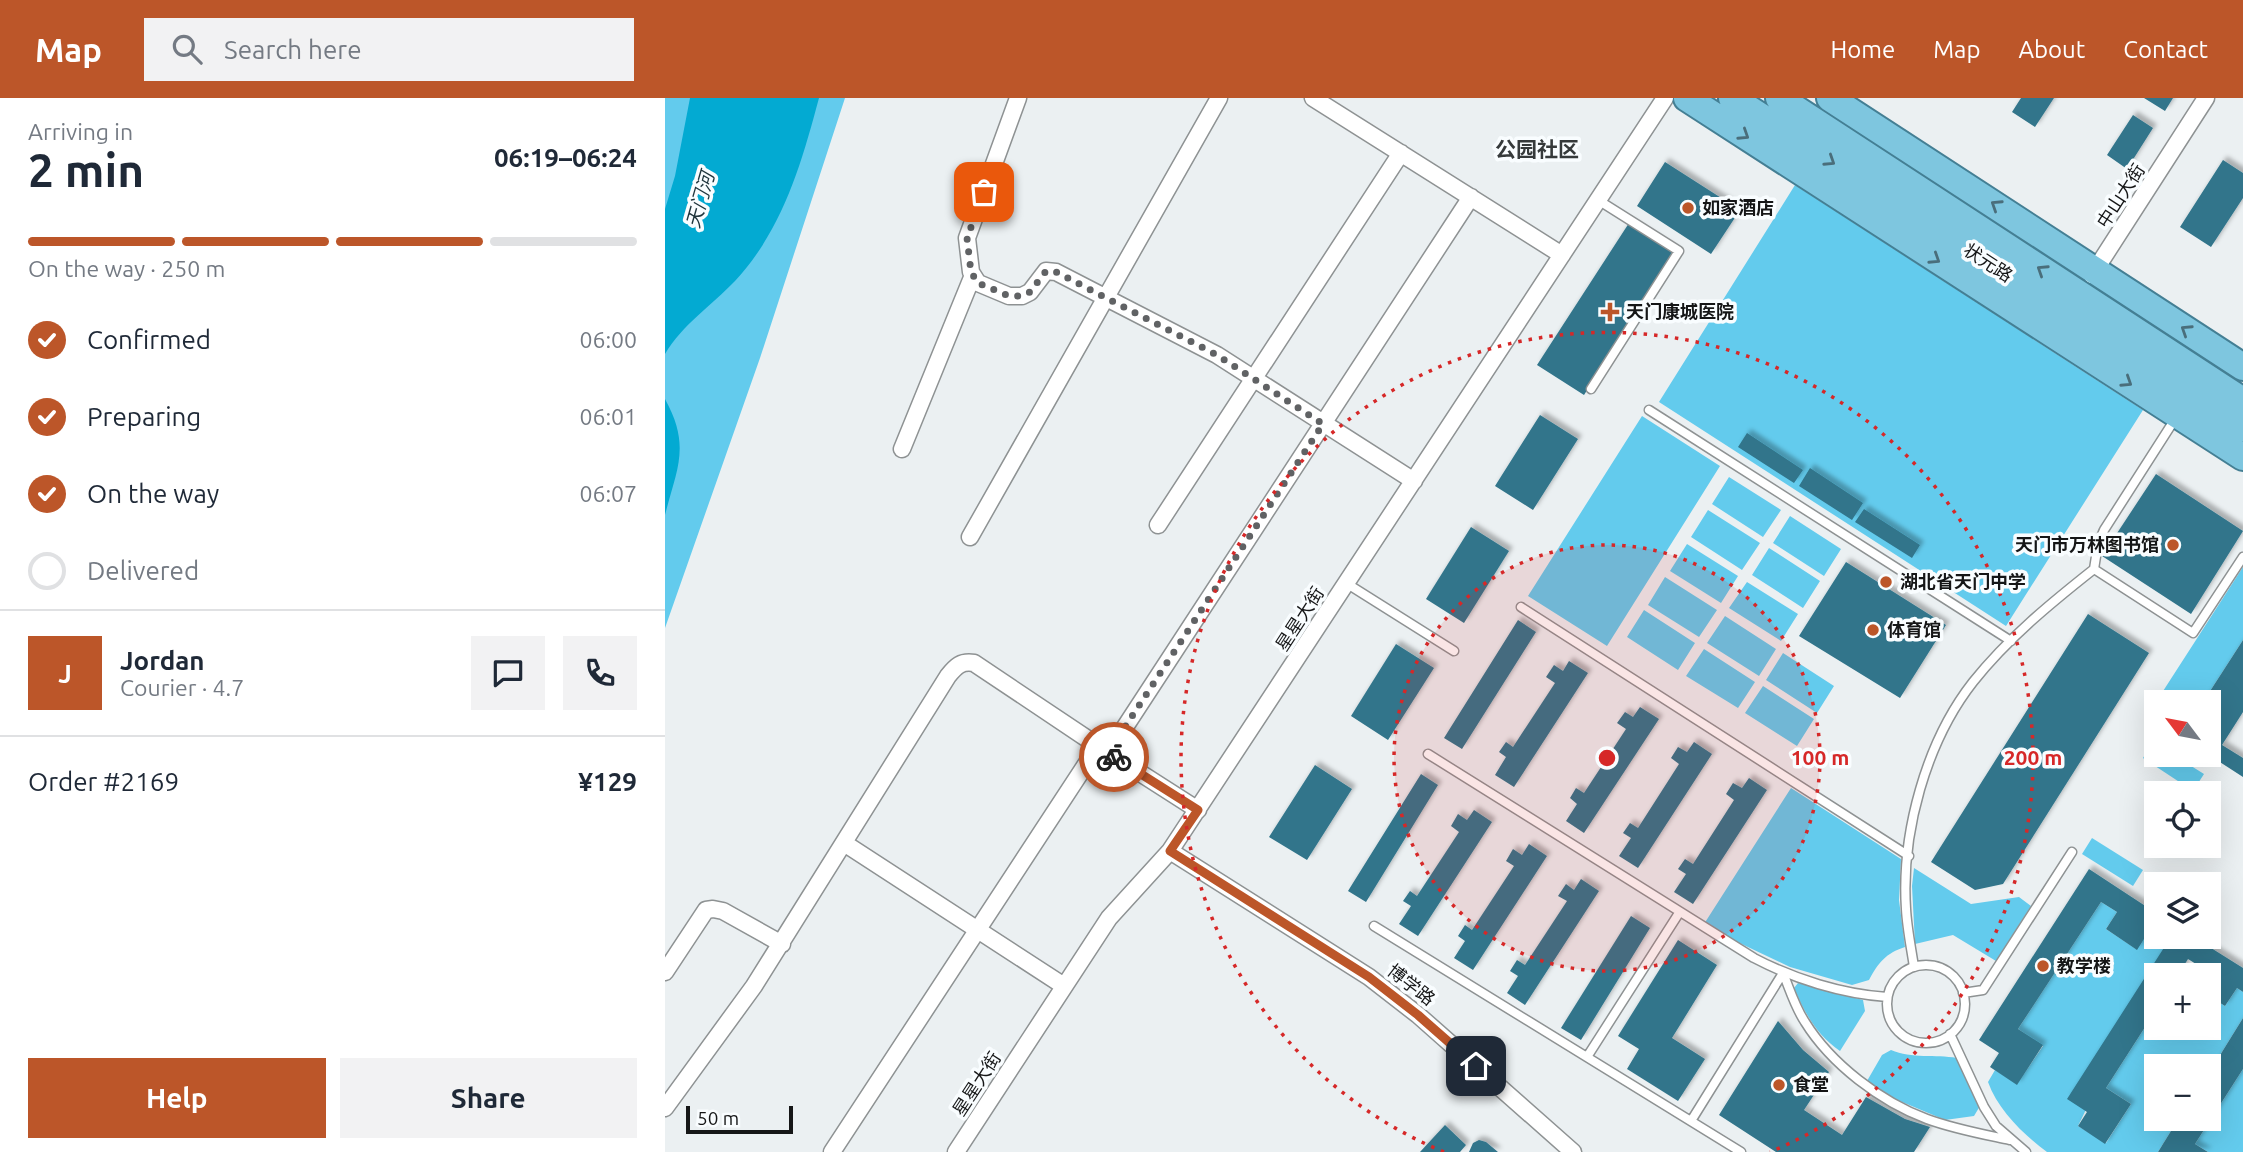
<!DOCTYPE html>
<meta charset="utf-8">
<style>
:root{--surface:#fff;--page:#f2f2f3;--text:#1f2937;--muted:#747a83;--line:#e0e1e3;--accent:#bc5629}
body{margin:0;font-family:Ubuntu,"Noto Sans SC",sans-serif;background:var(--page);color:var(--text);height:100vh;display:flex;flex-direction:column;font-size:26px;white-space:nowrap}
*{box-sizing:border-box;margin:0}
p{font-size:23px;color:var(--muted)}
.icon{flex:none;width:38px;height:38px;fill:none;stroke:currentColor;stroke-width:2;stroke-linecap:round;stroke-linejoin:round}
.map{position:relative;flex:1;overflow:hidden}
.sheet{display:flex;flex-direction:column;background:var(--surface);width:665px}
.sheet>*{flex:none}
.needle{width:46px;rotate:302deg}
.controls{position:absolute;left:1479px;top:592px;display:grid;gap:14px}
.controls a{display:grid;place-items:center;width:77px;height:77px;border-radius:0px;background:var(--surface);box-shadow:0 7px 28px #0002;font-size:35px}
.scale{position:absolute;left:21px;bottom:18px;width:107px;box-sizing:border-box;padding-left:7px;border:4px solid #151617;border-top:0;font-size:19px;line-height:24px;white-space:nowrap;color:#151617;-webkit-text-stroke:5px #f9fdff;paint-order:stroke}
.pin{position:absolute;display:grid;place-items:center;width:60px;height:60px;color:#fff;margin:-30px;border-radius:14px;box-shadow:0 4px 10px #0006}
.courier{position:absolute;display:grid;place-items:center;width:70px;height:70px;margin:-35px;border:5px solid #bc5629;border-radius:50%;background:#fff;color:#222;box-shadow:0 2px 9px #0007}
.overview em{font-style:normal;font-weight:700}
.overview div{display:flex;flex-direction:column-reverse}
.overview{display:flex;align-items:center;justify-content:space-between;height:119px;padding:0 28px}
h1{font-size:46px;font-weight:700;line-height:52px}
.bar{display:grid;grid-template-columns:repeat(4,1fr);gap:10px 7px;align-content:center;height:84px;padding:0 28px}
.bar i{height:9px;border-radius:5px;background:var(--line)}
.bar .active{background:var(--accent)}
.bar p{grid-column:span 4}
.line{display:flex;align-items:center;gap:18px;padding:0 28px;border-top:2px solid var(--line)}
.line div{flex:1}
.round{display:grid;place-items:center;flex:none;width:74px;height:74px;border-radius:0px;background:var(--page)}
ol{padding:0 28px;list-style:none}
li{display:flex;align-items:center;gap:21px;height:77px}
li p{margin-inline-start:auto}
li .icon{padding:7px;border-radius:50%;background:var(--accent);color:#fff;stroke-width:4}
li:last-child{color:var(--muted)}
li i{width:38px;height:38px;border:4px solid var(--line);border-radius:50%}
.button{display:flex;gap:14px;margin-top:auto;padding:14px 28px}
.button a{flex:1;height:80px;border-radius:0px;background:var(--accent);color:#fff;font-size:28px;font-weight:700;line-height:80px;text-align:center}
.button a+a{background:var(--page);color:var(--text)}
header{display:flex;align-items:center;gap:42px;box-sizing:border-box;height:98px;padding:0 35px;background:var(--accent);color:#fff}
header strong{font-size:33px}
nav{display:flex;gap:38px;margin-inline-start:auto;font-size:24px}
.search{width:490px;height:63px;background:var(--page);display:flex;align-items:center;gap:18px;box-sizing:border-box;padding:0 24px;border-radius:0px;color:var(--muted);font-size:26px}
main{display:flex;flex:1;min-height:0}
.map>svg:first-child{display:block}
.green{fill:#63cbed}
.water{fill:#03aad2}
.building{fill:#31758b;filter:url(#shadow)}
.lines{fill:none;stroke-linecap:round;stroke-linejoin:round}
.service-casing{stroke:#8e9293;stroke-width:11}
.minor-casing{stroke:#8e9293;stroke-width:19}
.trunk-casing{stroke:#447f94;stroke-width:30}
.service{stroke:#fff;stroke-width:8}
.minor{stroke:#fff;stroke-width:16}
.trunk{stroke:#7ec6df;stroke-width:26}
.oneway{stroke:#4a6e7b}
.done{stroke:#606264;stroke-width:7;stroke-dasharray:0 12.6}
.route{stroke:#bc5629;stroke-width:9}
.ring{fill:none;stroke:#d62828;stroke-width:3.5;stroke-dasharray:3.5 7}
.poi-dot{fill:#bc5629;stroke:#f9fdff;stroke-width:2.5}
.labels{text-anchor:middle;stroke-width:7;stroke-linejoin:round;paint-order:stroke}
.street-label{font-size:18px;fill:#151617;stroke:#f9fdff}
.poi-label{font-size:18px;font-weight:bold;fill:#151617;stroke:#f9fdff;text-anchor:start}
.water-label{font-size:19px;font-style:italic;fill:#1f353d;stroke:#f9fdff}
.quarter-label{font-size:21px;font-weight:bold;fill:#363a3b;stroke:#f9fdff}
.centre{fill:#d62828;stroke:#f9fdff;stroke-width:3.5}
.ring-label{font-size:21px;text-anchor:middle;font-weight:bold;fill:#d62828;stroke:#f9fdff;stroke-width:7;stroke-linejoin:round;paint-order:stroke}
</style>
<header>
<strong>Map</strong>
<div class="search"><svg class="icon" aria-label="search" viewBox="0 0 24 24"><circle cx="10" cy="10" r="6"/><path d="M15 15l6 6"/></svg>Search here</div>
<nav><a>Home</a><a>Map</a><a>About</a><a>Contact</a></nav>
</header>
<main>
<section class="sheet">
<div class="overview"><div><h1>2 min</h1><p>Arriving in</p></div><em>06:19–06:24</em></div>
<div class="bar"><i class="active"></i><i class="active"></i><i class="active"></i><i></i><p>On the way · 250 m</p></div>
<ol>
<li><svg class="icon" aria-label="check" viewBox="0 0 24 24"><path d="M5 12l5 5 9-10"/></svg>Confirmed<p>06:00</p></li>
<li><svg class="icon" aria-label="check" viewBox="0 0 24 24"><path d="M5 12l5 5 9-10"/></svg>Preparing<p>06:01</p></li>
<li><svg class="icon" aria-label="check" viewBox="0 0 24 24"><path d="M5 12l5 5 9-10"/></svg>On the way<p>06:07</p></li>
<li><i></i>Delivered</li>
</ol>
<div class="line" style="height:126px"><b class="round" style="background:var(--accent);color:#fff">J</b><div><b>Jordan</b><p>Courier · 4.7</p></div><a class="round"><svg class="icon" aria-label="chat" viewBox="0 0 24 24"><path d="M4 5h16v11H9l-5 4z"/></svg></a><a class="round"><svg class="icon" aria-label="phone" viewBox="0 0 24 24"><path d="M5 4h4l2 5-3 2q2 4 5 5l2-3 5 2v4C11 20 4 13 5 4z"/></svg></a></div>
<div class="line" style="height:91px"><div>Order #2169</div><b>¥129</b></div>
<div class="button"><a>Help</a><a>Share</a></div>
</section>
<div class="map">
<svg width="1578" height="1054" viewBox="0 0 1578 1054">
<defs>
<filter id="shadow"><feDropShadow dx="4" dy="-4" stdDeviation="2" flood-color="#0004"/></filter>
</defs>
<rect width="100%" height="100%" fill="#ebf0f2"/>
<path class="green" d="M0,0H180L95,260L0,530Z
M1130,87L1478,312L1341,528L994,304Z
M977,318L1055,368L942,548L863,498Z
M1064,379L1116,412L1098,439L1047,406Z
M1043,412L1095,445L1077,472L1026,439Z
M1125,418L1176,451L1159,478L1108,445Z
M1022,446L1073,478L1056,505L1005,473Z
M1104,450L1155,483L1138,510L1087,477Z
M1578,469V542L1538,604H1491Z
M1000,479L1052,512L1034,539L983,507Z
M1082,484L1133,516L1116,543L1064,510Z
M979,512L1030,545L1013,572L962,539Z
M1060,518L1111,551L1094,578L1042,545Z
M1039,551L1090,584L1073,610L1021,578Z
M1118,555L1169,588L1152,615L1101,582Z
M1098,588L1149,621L1132,648L1080,615Z
M1488,644L1491,646V656H1507L1539,676L1528,693L1478,660Z
M1126,690L1236,761L1234,802L1240,849C1221,855 1213,865 1204,882L1187,887L1125,869L1066,841L1039,826Z
M1427,740L1478,772L1468,788L1417,756Z
M1249,770L1306,806L1354,799L1366,808L1331,863L1288,837L1250,846L1247,788Z
M1436,804L1452,814L1441,831L1471,851L1484,833L1502,845L1413,1028L1441,1045L1466,1006L1441,990L1491,912V929H1544V898L1560,908L1572,890L1578,894V920L1544,975V968H1491V1020H1514L1493,1054H1382C1358,1036 1333,1012 1323,984L1330,972L1352,986L1378,948L1353,931Z
M1133,885L1198,902L1200,913L1175,953C1152,937 1140,916 1129,890Z
M1226,952C1247,961 1270,956 1292,960L1315,1008L1309,1018L1280,1022L1230,1001L1202,983L1217,957Z
M1578,971V1054H1543L1530,1046Z"/>
<path class="water" d="M25,0H154C136,67 118,131 70,183C46,208 18,226 0,256V111L10,78Z
M0,301C26,348 12,370 0,417Z"/>
<path class="building" d="M1356,0H1389L1370,29L1347,14Z
M1479,0H1508L1500,13Z
M1468,17L1488,30L1462,71L1442,57Z
M1558,62L1578,75V100L1546,149L1515,129Z
M1000,64L1075,112L1046,156L972,108Z
M964,125L1010,154L919,297L872,267Z
M875,317L913,341L868,412L830,388Z
M1082,335L1138,372L1129,385L1073,349Z
M1145,370L1198,405L1187,422L1134,388Z
M1491,376L1578,433L1526,516L1437,458Z
M1199,411L1255,447L1247,460L1190,424Z
M806,429L844,453L799,525L761,501Z
M1181,464L1281,527L1235,600L1134,538Z
M1423,516L1484,555L1338,786L1310,792L1266,764Z
M853,522L871,534L797,651L779,640Z
M1578,542V614L1557,647L1578,660V679L1544,657V604H1538Z
M731,546L769,570L723,642L686,618Z
M904,563L923,575L849,689L830,677L841,659L834,654L841,644L848,649L890,585L881,579L889,567L898,573Z
M975,609L994,621L919,735L901,723L912,706L905,700L911,690L919,695L961,631L952,625L960,614L968,619Z
M1029,644L1047,656L973,770L954,758L966,740L958,735L965,725L973,730L1014,666L1006,660L1013,649L1022,654Z
M650,667L687,691L642,762L604,739Z
M756,676L773,687L701,804L683,793Z
M1084,680L1102,692L1028,806L1009,794L1021,776L1013,771L1020,761L1028,766L1069,702L1061,696L1068,685L1077,690Z
M809,712L827,724L753,838L734,826L746,808L738,803L745,793L752,798L794,734L786,728L793,716L802,722Z
M864,746L882,758L808,872L789,860L800,843L793,838L800,827L807,832L849,768L841,763L848,751L857,757Z
M1424,771L1491,815V838L1484,833L1472,852L1441,831L1452,814L1436,804L1353,931L1378,947L1352,987L1325,969L1334,955L1314,942Z
M916,781L934,793L860,907L842,895L853,878L845,873L852,862L860,867L902,803L893,798L901,786L909,792Z
M966,818L985,830L916,942L896,930Z
M1491,838H1527L1578,870V894L1572,890L1560,908L1544,898V877H1535L1539,871L1523,861L1513,877H1491V912L1441,990L1466,1006L1440,1046L1413,1028L1422,1014L1402,1001L1502,845Z
M1013,842L1052,867L1007,940L1040,961L1013,1003L962,971L974,951L953,938Z
M1578,920V971L1530,1046L1543,1054H1493L1514,1020H1544V975Z
M1113,923L1138,952L1164,974L1139,1012L1177,1037L1201,999L1240,1021L1265,1029L1249,1054H1111L1054,1017Z
M780,1027L801,1047L795,1054H755Z
M814,1042L821,1044L833,1054H804L808,1045Z"/>
<g class="lines">
<g class="service-casing">
<path id="service" d="M926,291L1014,153L933,102
M984,312L1346,543
M1429,471L1528,535L1578,459
M681,485L789,553
M856,509L1244,758
M763,656L1089,860C1129,881 1177,896 1222,899
M709,828L1076,1054
M1222 906a39 39 0 1 1 78 0a39 39 0 1 1-78 0Z
M1249,869C1246,849 1242,830 1241,811C1236,735 1261,644 1308,584C1343,540 1386,505 1429,471L1433,446L1439,432L1510,321
M1118,875C1125,892 1130,909 1140,924C1166,966 1216,1004 1262,1021C1289,1031 1317,1036 1345,1042
M1298,895L1318,892L1407,754
M1285,936L1319,1009L1331,1028L1361,1054
M922,959L1014,815
M1026,1023L1118,875"/>
</g>
<g class="minor-casing">
<path id="minor" d="M353,0L302,140L306,174L313,185L344,198H357L365,194L381,173L391,174L552,257L749,383
M648,0L897,157
M1427,177L1541,0
M237,351L308,177
M493,427L736,55
M305,439L554,0
M443,655L806,99
M179,745L399,888
M505,753L704,879L753,917L908,1054
M0,874L41,812L48,811L58,813L117,846
M0,1010L89,888L283,578C291,568 296,563 309,565L433,648L533,712
M167,1054L433,648
M291,1054L444,820L505,753L1000,0"/>
</g>
<g class="trunk-casing">
<path id="trunk" d="M1022,0L1578,359
M1067,0L1578,330
M1114,0L1578,303
M1165,0L1578,269"/>
</g>
<use href="#service" class="service"/>
<use href="#minor" class="minor"/>
<use href="#trunk" class="trunk"/>
</g>
<defs><path id="oneway-chevron" d="M-2-3.5L2.5 0L-2 3.5" fill="none" stroke-width="1.6" stroke-linecap="round" stroke-linejoin="round" transform="scale(1.75)"/></defs>
<g class="oneway">
<use href="#oneway-chevron" transform="translate(1079 37) rotate(33)"/>
<use href="#oneway-chevron" transform="translate(1165 63) rotate(33)"/>
<use href="#oneway-chevron" transform="translate(1331 107) rotate(-147)"/>
<use href="#oneway-chevron" transform="translate(1270 161) rotate(33)"/>
<use href="#oneway-chevron" transform="translate(1377 172) rotate(-147)"/>
<use href="#oneway-chevron" transform="translate(1521 232) rotate(-147)"/>
<use href="#oneway-chevron" transform="translate(1462 284) rotate(33)"/>
</g>
<g class="lines">
<path class="done" d="M319,94L302,140L306,174L313,185L344,198H357L365,194L381,173L391,174L552,257L658,326L443,655L449,659"/>
<path class="route" d="M449,659L533,712L505,753L704,879L753,917L811,968"/>
</g>
<circle cx="942" cy="660" r="213" fill="#d62828" fill-opacity=".12"/>
<g class="ring">
<circle cx="942" cy="660" r="213"/>
<path d="M779 1054A426 426 0 1 1 1105 1054"/>
</g>
<g class="poi-dot">
<circle cx="1023" cy="110" r="7"/>
<path d="M941.5 203.5h7v7h7v7h-7v7h-7v-7h-7v-7h7z"/>
<circle cx="1508" cy="447" r="7"/>
<circle cx="1221" cy="484" r="7"/>
<circle cx="1208" cy="532" r="7"/>
<circle cx="1378" cy="868" r="7"/>
<circle cx="1114" cy="987" r="7"/>
</g>
<g class="labels">
<g class="street-label">
<text transform="translate(1456 98) rotate(-57)" y="6">中山大街</text>
<text transform="translate(1323 165) rotate(33)" y="6">状元路</text>
<text transform="translate(635 521) rotate(-57)" y="6">星星大街</text>
<text transform="translate(746 887) rotate(38)" y="6">博学路</text>
<text transform="translate(312 986) rotate(-57)" y="6">星星大街</text>
</g>
<g class="poi-label">
<text x="1037" y="116">如家酒店</text>
<text x="961" y="220">天门康城医院</text>
<text x="1494" y="453" text-anchor="end">天门市万林图书馆</text>
<text x="1235" y="490">湖北省天门中学</text>
<text x="1222" y="538">体育馆</text>
<text x="1392" y="874">教学楼</text>
<text x="1128" y="993">食堂</text>
</g>
<g class="water-label">
<text transform="translate(35 102) rotate(-74)" y="7">天门河</text>
</g>
<g class="quarter-label">
<text x="872" y="59">公园社区</text>
</g>
</g>
<circle cx="942" cy="660" r="10" class="centre"/>
<g class="ring-label">
<text x="1155" y="667">100 m</text>
<text x="1368" y="667">200 m</text>
</g>
</svg>
<div class="controls">
<a><svg class="needle" viewBox="-14 -14 28 28"><path d="M0-13l5 13h-10z" fill="#e53935"/><path d="M0 13l5-13h-10z" fill="#747a83"/></svg></a>
<a><svg class="icon" aria-label="locate" viewBox="0 0 24 24"><circle cx="12" cy="12" r="6"/><path d="M12 2v4M12 18v4M2 12h4M18 12h4"/></svg></a>
<a><svg class="icon" aria-label="layers" viewBox="0 0 24 24"><path d="M12 4l9 5-9 5-9-5zM3 14l9 5 9-5"/></svg></a>
<a>+</a>
<a>−</a>
</div>
<div class="scale">50 m</div>
<div class="pin" style="left:319px;top:94px;background:#ea580c"><svg class="icon" aria-label="bag" viewBox="0 0 24 24"><path d="M5 8h14l-1 12H6zM9 8a3 3 0 0 1 6 0"/></svg></div>
<div class="pin" style="left:811px;top:968px;background:#1f2937"><svg class="icon" aria-label="home" viewBox="0 0 24 24"><path d="M3 11l9-7 9 7M6 9v11h12V9"/></svg></div>
<div class="courier" style="left:449px;top:659px"><svg class="icon" aria-label="bike" viewBox="0 0 24 24"><circle cx="6" cy="16" r="4"/><circle cx="18" cy="16" r="4"/><path d="M6 16l4-8h5l3 8M10 8l3 8H6M13 5h3"/></svg></div>
</div>
</main>
